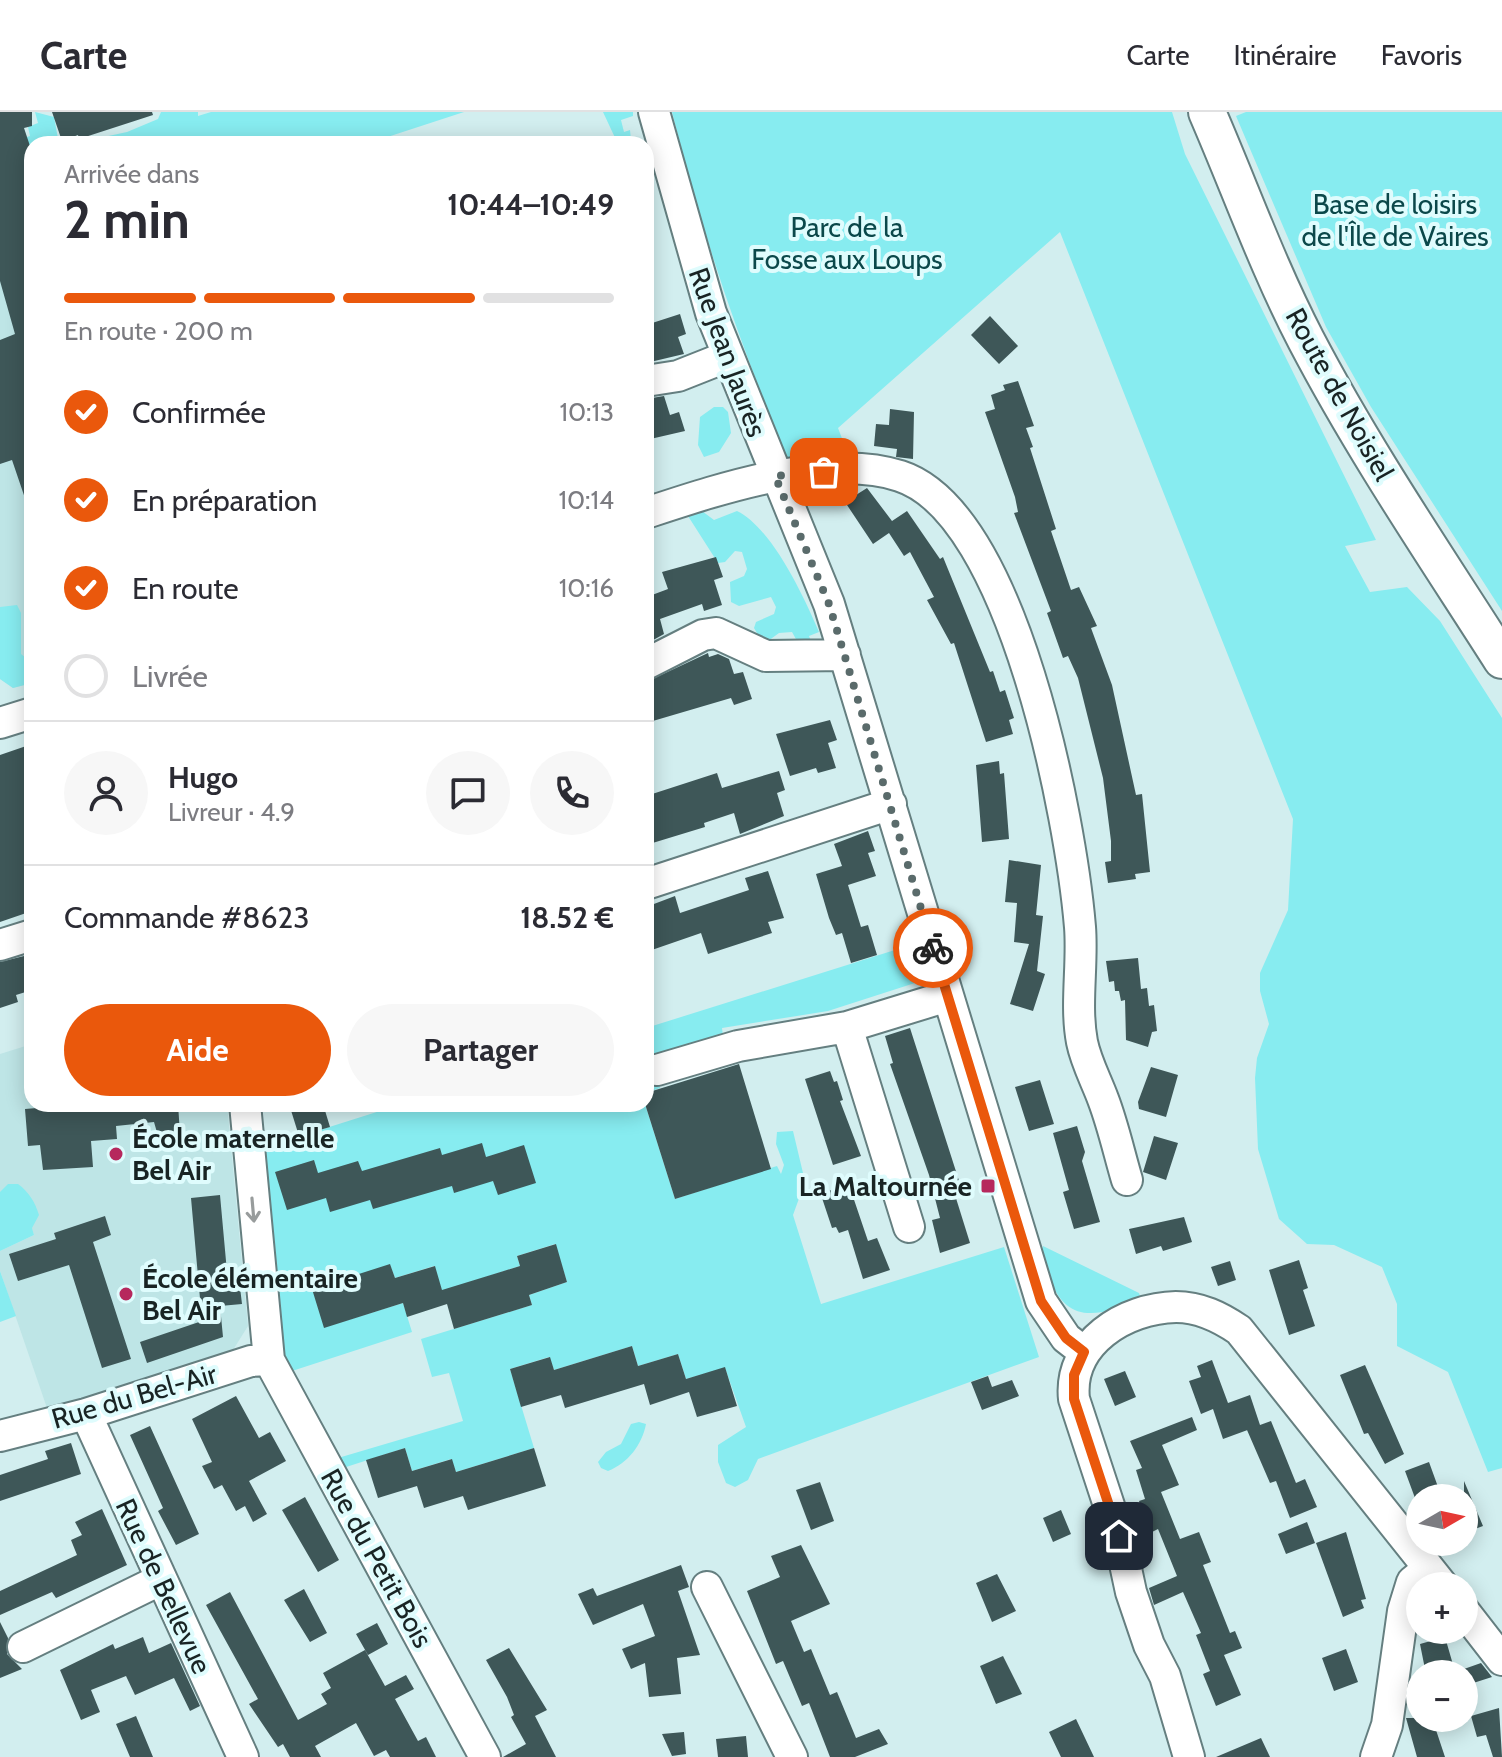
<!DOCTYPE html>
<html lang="fr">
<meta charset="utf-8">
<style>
:root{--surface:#fff;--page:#f7f7f7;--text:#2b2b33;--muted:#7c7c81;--line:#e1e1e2;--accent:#ea580c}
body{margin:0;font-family:Cabin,sans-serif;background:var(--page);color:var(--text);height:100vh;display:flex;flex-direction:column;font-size:30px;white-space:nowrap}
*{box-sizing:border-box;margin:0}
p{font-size:26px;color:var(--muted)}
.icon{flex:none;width:44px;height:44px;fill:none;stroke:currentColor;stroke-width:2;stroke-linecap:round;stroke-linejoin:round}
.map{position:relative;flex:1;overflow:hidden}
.details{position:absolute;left:24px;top:24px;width:630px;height:976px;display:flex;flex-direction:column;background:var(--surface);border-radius:24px;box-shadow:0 4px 20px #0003}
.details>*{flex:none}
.needle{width:52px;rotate:81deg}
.buttons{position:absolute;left:1406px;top:1372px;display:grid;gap:16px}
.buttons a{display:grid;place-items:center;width:72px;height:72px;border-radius:50%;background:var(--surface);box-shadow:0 4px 20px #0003;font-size:40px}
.pin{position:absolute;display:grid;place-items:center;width:68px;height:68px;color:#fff;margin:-34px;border-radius:16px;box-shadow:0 4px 12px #0006}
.courier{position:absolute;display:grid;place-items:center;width:80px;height:80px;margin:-40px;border:6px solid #ea580c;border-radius:50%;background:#fff;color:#222;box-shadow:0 2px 10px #0007}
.summary em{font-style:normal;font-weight:700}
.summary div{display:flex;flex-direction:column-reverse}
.summary{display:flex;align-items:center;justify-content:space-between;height:136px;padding:0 40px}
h1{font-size:52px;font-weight:700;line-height:60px}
.bar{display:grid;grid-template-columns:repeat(4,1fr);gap:12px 8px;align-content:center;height:96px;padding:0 40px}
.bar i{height:10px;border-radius:6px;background:var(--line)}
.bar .on{background:var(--accent)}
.bar p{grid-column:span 4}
.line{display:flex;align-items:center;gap:20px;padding:0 40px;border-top:2px solid var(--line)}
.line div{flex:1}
.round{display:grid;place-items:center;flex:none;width:84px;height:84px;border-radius:42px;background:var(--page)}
ol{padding:0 40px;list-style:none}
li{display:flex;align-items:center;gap:24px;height:88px}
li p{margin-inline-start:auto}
li .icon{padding:8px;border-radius:50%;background:var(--accent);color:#fff;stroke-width:4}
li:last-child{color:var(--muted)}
li i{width:44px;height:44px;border:4px solid var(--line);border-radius:50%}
.button{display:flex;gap:16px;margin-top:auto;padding:16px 40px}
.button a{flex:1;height:92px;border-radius:48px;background:var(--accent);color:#fff;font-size:32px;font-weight:700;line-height:92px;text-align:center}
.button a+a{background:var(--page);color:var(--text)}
header{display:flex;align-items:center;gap:48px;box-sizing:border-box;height:112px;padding:0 40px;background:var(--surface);border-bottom:2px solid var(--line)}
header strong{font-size:38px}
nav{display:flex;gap:44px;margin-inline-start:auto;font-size:28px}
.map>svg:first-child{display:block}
.built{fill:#bee5e6}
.green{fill:#87ecf0}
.building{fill:#3e5758}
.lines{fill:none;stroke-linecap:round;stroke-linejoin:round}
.minor-casing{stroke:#657f80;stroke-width:34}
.major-casing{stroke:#657f80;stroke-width:40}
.minor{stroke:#fff;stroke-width:30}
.major{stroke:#fff;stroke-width:36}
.oneway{stroke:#989c9c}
.done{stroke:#5a6b6b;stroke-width:8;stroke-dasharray:0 14.4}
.route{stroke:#ea580c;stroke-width:10}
.poi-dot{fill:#b6285d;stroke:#dffcfd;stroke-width:3}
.labels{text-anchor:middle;stroke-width:8;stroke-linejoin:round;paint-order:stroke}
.park-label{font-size:28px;fill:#0b484a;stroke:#dffcfd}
.street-label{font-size:28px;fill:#192424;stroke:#dffcfd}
.poi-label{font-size:28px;font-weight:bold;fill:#192424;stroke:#dffcfd;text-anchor:start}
</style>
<header>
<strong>Carte</strong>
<nav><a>Carte</a><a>Itinéraire</a><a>Favoris</a></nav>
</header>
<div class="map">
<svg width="1502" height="1645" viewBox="0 0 1502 1645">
<rect width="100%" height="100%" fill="#d2eeef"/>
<path class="built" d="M32,54V571L13,576L0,567V65Z
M32,932V992H227L248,1214L233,1238L48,1299L0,1159V1139L34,1123L25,1096L0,1085V942Z"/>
<path class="green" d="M35,0L54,5L59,32H32V54L0,34L30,24L28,15L38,11Z
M161,0H198V4L211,0H464L366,32H71L127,20L158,7Z
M603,0H633V4L621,8L624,20L630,18L631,28L624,32L617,30Z
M672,0H1172L1185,42L1376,428L1345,434L1370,480L1407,475L1440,509L1502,606V1356L1488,1360L1448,1260L1397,1234V1192L1382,1155L1334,1133L1307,1132L1279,1107L1258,1037L1255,966L1257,946L1269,912L1260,879V861L1288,798L1293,707L1060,120L838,316L848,342L788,348C740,233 702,122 672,0Z
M1246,0H1502V499L1371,295L1326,215L1236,4Z
M714,295H723L728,300L731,321L719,340L704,345L698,333L700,305Z
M702,399L714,408L737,399C772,416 804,485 819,520L809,524L811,529H797L792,520L779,521L768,529L760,526L754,516L756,510L774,502L776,495L771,485L739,494L731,490L730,470L744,464L747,457L742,440L735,439L725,450L718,451L688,404Z
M17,493L21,501V542L32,551V571L13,576L0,567V495Z
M914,832L920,857L918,870L828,899L722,916L723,924L652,945L660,976L646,981V916Z
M402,992H645L675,1087L777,1054L781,1062L784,1053L776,1032L777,1020L793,1019L803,1061L801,1081L793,1103L821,1192L1004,1135L1039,1245L758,1347L748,1368L735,1375L726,1371L718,1350V1333L746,1315L725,1256L686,1267L678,1242L638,1254L632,1234L554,1258L549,1245L510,1257L534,1336L456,1360L451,1347L412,1359L405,1336L343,1356L338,1346L463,1309L449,1261L432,1265L421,1227L532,1193L529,1183L567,1170L555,1132L517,1144L520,1154L442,1179L434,1154L395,1166L390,1153L325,1215L403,1191L412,1220L292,1259L282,1236L263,1036Z
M8,1072H18C29,1080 35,1090 39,1103L32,1116L34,1123L0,1139V1080Z
M1043,1134L1139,1181L1141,1187C1101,1204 1065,1215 1049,1163C1046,1153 1040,1140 1043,1134Z
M0,1159L16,1204L0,1210Z
M639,1310L646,1312C642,1333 628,1351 608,1359L601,1356L598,1350L606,1340L621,1332L631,1312Z"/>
<path class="building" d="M0,0H32V14L24,16L32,40V295L27,296L32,312V397L29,398L12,348L0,352V228L15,222L0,169Z
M52,0H152L153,3L79,27L78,23L62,29Z
M680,202L686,222L678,225L684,242L646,251V213Z
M990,204L1018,234L999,252L971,223Z
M1018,269L1034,314L1026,316L1033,335L1030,336L1056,417L1051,419L1071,478L1079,475L1097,514L1091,516L1112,573L1136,683L1142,682L1150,760L1135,762L1136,767L1108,771L1105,750L1111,749V729L1103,666L1078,566L1068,544L1063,546L1047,501L1051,499L1014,401L1018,400L1015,385L985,300L995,297L991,283L1005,278L1003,273Z
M664,284L670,303L679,300L685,319L646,328V287Z
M890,297L914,300L913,347L896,345L897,337L874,334L876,312L889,313Z
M867,376L892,409L907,399L940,447L943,445L990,560L993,559L1000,580L1005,578L1014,606L1009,608L1013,622L986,630L954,531L951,532L927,488L934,485L910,440L904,444L889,421L873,432L845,390Z
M716,445L723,465L714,468L722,493L704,499L702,492L660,507L664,522L646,532V476L650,475L652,483L668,477L662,460Z
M708,541L709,545L718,542L729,547L734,562L743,560L752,587L734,593L731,586L646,611V570Z
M830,608L837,628L828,631L836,656L818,661L816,656L790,664L776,622Z
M32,632V799L0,810V643Z
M999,649L1000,662L1004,661L1009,727L982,730L976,653Z
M779,659L785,678L777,681L784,704L740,722L734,701L704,711L705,715L646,733V684L717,661L722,676Z
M868,719L875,739L868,741L876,764L848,773L861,815L868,813L877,843L851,851L842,821L836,823L829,806L816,762L842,754L834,732Z
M1009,748L1041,753L1036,803L1043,804L1037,859L1045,862L1033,899L1010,892L1029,832L1014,830L1017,791L1005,790Z
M768,759L784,806L768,810L772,821L708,842L701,821L646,840V795L675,784L680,801L749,778L745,766Z
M32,842V878L16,883L18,890L0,896V850Z
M1138,846L1141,877L1147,876L1149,894L1154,893L1157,919L1152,920L1148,935L1126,928L1125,888L1121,889L1119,879H1115L1114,869L1109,870L1106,849Z
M910,916L961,1075V1081L955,1083L970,1131L940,1141L932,1108L940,1106L929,1063L890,952L893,951L885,924Z
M739,952L771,1057L675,1087L646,995V981Z
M1151,955L1178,963L1166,1005L1139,997L1138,990Z
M830,959L834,970L837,969L843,988L840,989L861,1044L833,1053L805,967Z
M1040,968L1054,1012L1029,1019L1015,975Z
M37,992H178L180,1022L158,1024L154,1010L116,1014L117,1027L91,1029L93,1055L43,1058L40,1033L28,1034L25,997L37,996Z
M289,992H323L330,1015L299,1024Z
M1077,1014L1085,1040L1082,1049L1100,1110L1074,1117L1063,1080L1069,1078L1053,1021Z
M1154,1024L1178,1031L1166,1068L1143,1060Z
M482,1031L486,1045L524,1033L536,1071L498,1083L493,1069L454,1081L452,1074L373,1097L370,1088L330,1100L326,1086L287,1098L275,1060L314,1048L318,1061L358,1049L362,1059L440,1036L442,1043Z
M848,1070L868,1129L877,1126L890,1158L863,1167L848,1118L839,1121L836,1115L832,1116L821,1083Z
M220,1083L227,1160L238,1159L242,1192L220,1194L223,1225L147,1251L140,1230L202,1209L191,1086Z
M105,1104L111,1123L93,1130L131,1247L102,1256L69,1153L18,1169L9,1142L56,1127L54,1121Z
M1184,1105L1192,1130L1163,1139L1161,1134L1136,1142L1129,1117Z
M556,1132L567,1170L529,1183L532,1193L454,1217L447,1192L407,1205L403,1191L324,1216L312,1177L390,1152L395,1166L435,1154L442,1178L520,1154L517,1144Z
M1299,1148L1308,1176L1303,1178L1315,1214L1289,1223L1269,1158Z
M1230,1149L1236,1168L1218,1174L1211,1155Z
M632,1234L638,1254L678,1242L686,1267L725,1255L737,1294L697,1305L689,1280L650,1293L644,1272L565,1296L561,1283L521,1295L510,1257L550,1245L554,1258Z
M1212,1248L1228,1291L1250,1283L1260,1313L1271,1309L1296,1371L1305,1367L1317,1395L1290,1406L1276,1369L1270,1371L1247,1318L1253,1316L1223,1327L1213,1297L1201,1302L1189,1269L1201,1265L1197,1254Z
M1365,1253L1404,1342L1385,1352L1368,1321L1364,1322L1340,1263Z
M1125,1259L1136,1285L1115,1294L1104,1267Z
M988,1264L992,1275L1012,1268L1019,1284L982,1298L971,1270Z
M236,1284L259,1326L270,1320L286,1349L249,1369L267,1402L253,1410L245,1394L236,1399L222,1373L214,1377L202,1354L212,1350L192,1307Z
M1192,1305L1197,1318L1162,1333L1179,1373L1161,1380L1180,1427L1199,1420L1211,1450L1203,1453L1230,1521L1235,1519L1242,1536L1224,1543L1241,1583L1216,1594L1203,1562L1210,1559L1196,1523L1201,1521L1183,1480L1154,1493L1149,1476L1177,1464L1158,1417L1150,1421L1139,1389L1145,1387L1136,1358L1142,1356L1130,1329Z
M150,1314L199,1422L176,1433L158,1399L163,1396L130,1323Z
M71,1331L81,1362L0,1389V1363L48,1347L45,1339Z
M405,1336L412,1359L452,1347L456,1360L534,1336L546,1374L468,1398L463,1384L424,1396L417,1374L378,1386L366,1348Z
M1429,1350L1442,1386H1415L1405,1359Z
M1464,1369L1483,1414L1464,1421Z
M820,1370L834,1409L811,1418L796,1378Z
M305,1385L339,1448L318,1460L282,1398Z
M102,1397L127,1453L56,1486L52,1480L0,1503V1479L77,1443L71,1428L82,1423L75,1410Z
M1061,1398L1071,1422L1053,1430L1043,1406Z
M1307,1410L1315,1431L1286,1442L1278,1422Z
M1346,1420L1366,1487L1361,1488L1364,1496L1343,1505L1316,1431Z
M801,1433L830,1492L791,1509L804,1540L811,1537L830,1583L837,1580L856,1626L879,1617L888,1632L855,1645H830L809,1591L802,1594L783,1549L776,1552L747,1479L780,1465L771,1444Z
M681,1453L689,1475L678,1479L700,1543L677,1546L681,1582L649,1585L645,1551L631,1557L622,1537L655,1524L643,1492L593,1513L578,1482L593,1476L597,1484Z
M997,1462L1016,1499L992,1510L976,1471Z
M304,1477L327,1521L310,1530L284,1488Z
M230,1480L298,1608L327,1592L321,1582L331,1576L323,1561L365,1538L385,1574L406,1563L414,1577L395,1587L418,1629L426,1625L436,1645H390L386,1638L374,1644L356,1611L315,1634L321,1645H290L283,1632L278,1635L249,1592L258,1587L206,1493Z
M0,1510L8,1526L7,1542L22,1557L0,1566Z
M377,1511L388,1532L368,1543L356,1522Z
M143,1525L149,1541L171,1531L200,1594L190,1599L174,1566L135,1583L126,1564L91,1578L100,1600L81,1608L60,1558L113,1532L115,1537Z
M1445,1525L1454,1556L1426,1562L1420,1532Z
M509,1536L547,1598L535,1604L556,1645H503L526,1632L511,1605L514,1603L507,1585L486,1548Z
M1346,1537L1358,1570L1334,1579L1322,1546Z
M1003,1544L1022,1582L996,1592L980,1554Z
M1481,1551L1492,1565L1464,1574V1557Z
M1499,1596L1502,1645H1493L1486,1623L1477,1625L1471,1604Z
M136,1604L153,1645H130L116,1612Z
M1406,1606H1432L1445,1645H1417Z
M1076,1607L1094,1645H1061L1049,1620Z
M684,1620L686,1642L672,1644L662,1622Z
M746,1624L748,1645H718L716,1627Z
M1261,1626L1270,1645H1216Z"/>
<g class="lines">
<g class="minor-casing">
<path id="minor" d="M654,0L711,201L829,492L1041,1189L1066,1226L1084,1240
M646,269L678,264L726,245
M646,401C716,378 827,340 900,364C1014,401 1071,708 1080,815C1083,852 1075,893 1082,930C1086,950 1096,968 1103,987C1113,1013 1119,1041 1127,1068
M646,552L703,523L716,521L766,544L845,543
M0,611L32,601
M646,772L891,692
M0,833L32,823
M847,915L909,1115
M657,958L738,934L847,915L948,884
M245,992L269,1248L485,1645
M86,1302L243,1645
M0,1324L86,1302L251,1249L269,1248
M707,1475L792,1645
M1464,1499L1502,1548
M23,1535L160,1468
M1189,1645L1165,1564L1149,1533L1131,1480L1119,1424L1074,1287C1068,1231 1125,1196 1176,1195C1200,1195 1220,1205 1239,1218L1443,1474
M1376,1645L1387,1613L1403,1499L1412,1470L1428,1457"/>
</g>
<g class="major-casing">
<path id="major" d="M1207,0C1240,76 1268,155 1306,228C1364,339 1435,443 1502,548"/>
</g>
<use href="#minor" class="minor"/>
<use href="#major" class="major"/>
</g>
<defs><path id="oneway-shaft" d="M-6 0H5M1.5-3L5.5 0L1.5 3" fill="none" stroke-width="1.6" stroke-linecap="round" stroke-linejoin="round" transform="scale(2)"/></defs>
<use class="oneway" href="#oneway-shaft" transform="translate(253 1098) rotate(85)"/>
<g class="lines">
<path class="done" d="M824,360L775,364L829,492L933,836"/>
<path class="route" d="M933,836L1041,1189L1066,1226L1084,1240L1074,1263V1287L1119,1424"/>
</g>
<g class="poi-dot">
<circle cx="116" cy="1042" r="8"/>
<rect x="980" y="1066" width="16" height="16" rx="4"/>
<circle cx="126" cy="1182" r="8"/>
</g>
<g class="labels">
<g class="park-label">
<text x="1395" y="102">Base de loisirs<tspan x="1395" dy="32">de l'Île de Vaires</tspan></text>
<text x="847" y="125">Parc de la<tspan x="847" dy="32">Fosse aux Loups</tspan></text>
</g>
<g class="street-label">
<text transform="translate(728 240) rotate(70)" y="10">Rue Jean Jaurès</text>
<text transform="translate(1340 282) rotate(61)" y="10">Route de Noisiel</text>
<text transform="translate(134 1284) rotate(-16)" y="10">Rue du Bel-Air</text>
<text transform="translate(377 1446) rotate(61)" y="10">Rue du Petit Bois</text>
<text transform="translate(164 1474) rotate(65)" y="10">Rue de Bellevue</text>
</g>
<g class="poi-label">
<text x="132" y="1036">École maternelle<tspan x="132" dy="32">Bel Air</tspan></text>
<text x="972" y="1084" text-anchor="end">La Maltournée</text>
<text x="142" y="1176">École élémentaire<tspan x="142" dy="32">Bel Air</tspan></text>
</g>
</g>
</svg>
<div class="buttons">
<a><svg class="needle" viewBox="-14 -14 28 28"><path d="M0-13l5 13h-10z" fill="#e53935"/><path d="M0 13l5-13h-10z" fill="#7c7c81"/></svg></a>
<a>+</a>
<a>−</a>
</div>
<div class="pin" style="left:824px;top:360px;background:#ea580c"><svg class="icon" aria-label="bag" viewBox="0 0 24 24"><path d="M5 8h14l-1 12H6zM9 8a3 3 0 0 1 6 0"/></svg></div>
<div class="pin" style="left:1119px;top:1424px;background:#1f2937"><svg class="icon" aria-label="home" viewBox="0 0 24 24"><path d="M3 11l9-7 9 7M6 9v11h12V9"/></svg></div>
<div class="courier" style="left:933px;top:836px"><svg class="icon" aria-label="bike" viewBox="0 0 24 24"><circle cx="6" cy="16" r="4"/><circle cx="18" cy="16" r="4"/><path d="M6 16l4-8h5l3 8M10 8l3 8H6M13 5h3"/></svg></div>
<section class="details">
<div class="summary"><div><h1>2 min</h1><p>Arrivée dans</p></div><em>10:44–10:49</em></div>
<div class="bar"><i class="on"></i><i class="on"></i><i class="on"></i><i></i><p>En route · 200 m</p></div>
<ol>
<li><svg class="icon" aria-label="check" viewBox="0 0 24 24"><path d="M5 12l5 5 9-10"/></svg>Confirmée<p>10:13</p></li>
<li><svg class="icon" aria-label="check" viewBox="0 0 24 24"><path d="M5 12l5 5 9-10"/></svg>En préparation<p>10:14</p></li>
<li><svg class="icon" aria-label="check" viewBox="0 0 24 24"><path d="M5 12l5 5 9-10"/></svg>En route<p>10:16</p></li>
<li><i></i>Livrée</li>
</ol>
<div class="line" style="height:144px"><a class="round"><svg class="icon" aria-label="person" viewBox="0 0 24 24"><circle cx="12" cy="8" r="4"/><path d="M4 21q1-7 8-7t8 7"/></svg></a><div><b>Hugo</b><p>Livreur · 4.9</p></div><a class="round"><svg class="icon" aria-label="chat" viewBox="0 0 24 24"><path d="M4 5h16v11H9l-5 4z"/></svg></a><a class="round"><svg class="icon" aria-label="phone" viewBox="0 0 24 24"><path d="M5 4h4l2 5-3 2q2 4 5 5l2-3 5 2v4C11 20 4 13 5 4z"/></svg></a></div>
<div class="line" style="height:104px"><div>Commande #8623</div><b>18.52 €</b></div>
<div class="button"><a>Aide</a><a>Partager</a></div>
</section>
</div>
